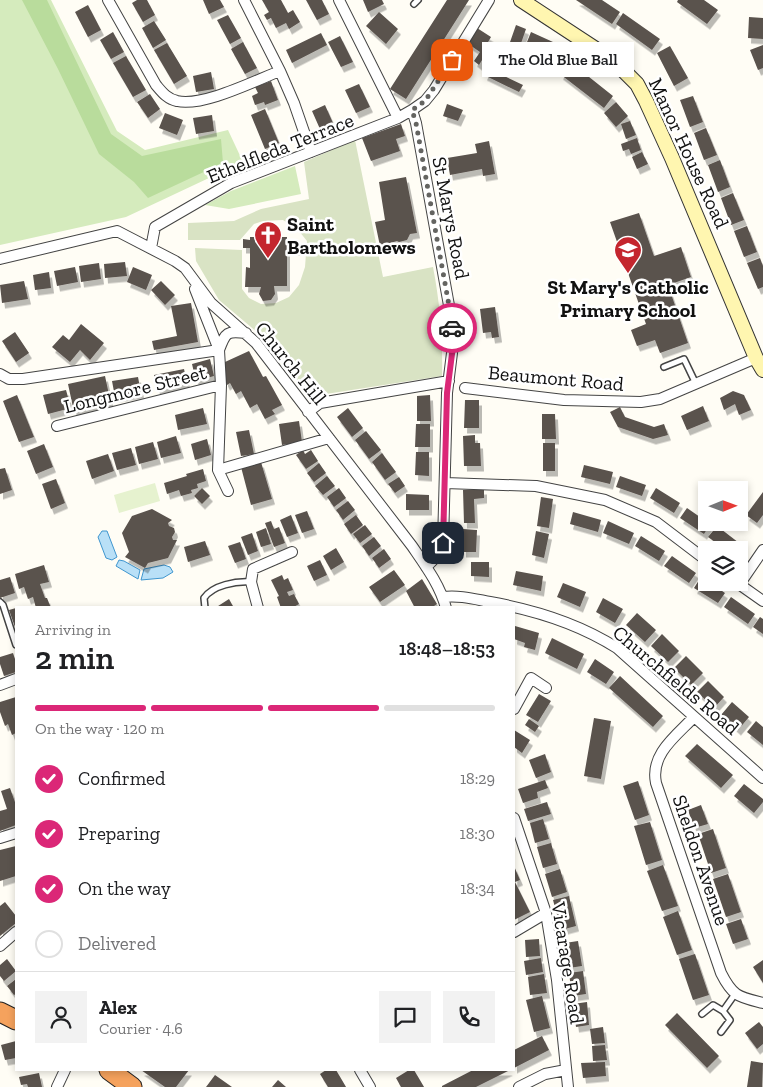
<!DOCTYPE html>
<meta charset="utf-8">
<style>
:root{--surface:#fff;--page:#f2f2f2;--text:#202124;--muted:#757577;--line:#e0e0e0;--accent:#db2777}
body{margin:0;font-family:"Zilla Slab",serif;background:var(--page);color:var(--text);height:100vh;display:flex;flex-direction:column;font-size:19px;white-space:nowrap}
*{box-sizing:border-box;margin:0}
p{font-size:16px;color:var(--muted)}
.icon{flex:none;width:28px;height:28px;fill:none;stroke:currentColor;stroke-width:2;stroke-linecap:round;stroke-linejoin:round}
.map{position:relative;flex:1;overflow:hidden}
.sheet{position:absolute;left:15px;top:606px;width:500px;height:465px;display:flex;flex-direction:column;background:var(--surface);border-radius:0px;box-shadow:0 2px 8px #0003}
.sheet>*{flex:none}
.needle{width:32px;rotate:89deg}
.fabs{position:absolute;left:698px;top:481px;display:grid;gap:10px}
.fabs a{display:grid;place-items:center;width:50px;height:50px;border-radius:0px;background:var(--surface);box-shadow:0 2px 8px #0003;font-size:25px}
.pin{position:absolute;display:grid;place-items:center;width:42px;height:42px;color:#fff;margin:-21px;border-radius:10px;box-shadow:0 2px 8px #0006}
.courier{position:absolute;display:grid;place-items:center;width:50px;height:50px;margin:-25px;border:4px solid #db2777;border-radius:50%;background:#fff;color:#222;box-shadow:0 1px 6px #0007}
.bubble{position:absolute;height:35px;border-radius:0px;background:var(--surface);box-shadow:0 2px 8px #0003;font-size:16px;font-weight:600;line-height:35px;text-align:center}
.head em{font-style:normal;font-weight:600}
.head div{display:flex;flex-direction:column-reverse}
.head{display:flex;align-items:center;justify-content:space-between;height:85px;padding:0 20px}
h1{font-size:32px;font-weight:600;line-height:38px}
.bar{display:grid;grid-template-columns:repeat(4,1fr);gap:8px 5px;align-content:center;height:60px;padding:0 20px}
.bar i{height:6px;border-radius:4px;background:var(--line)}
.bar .active{background:var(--accent)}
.bar p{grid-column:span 4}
.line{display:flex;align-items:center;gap:12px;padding:0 20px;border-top:1px solid var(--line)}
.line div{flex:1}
.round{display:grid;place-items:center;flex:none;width:52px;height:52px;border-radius:0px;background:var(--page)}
ol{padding:0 20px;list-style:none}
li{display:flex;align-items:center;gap:15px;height:55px}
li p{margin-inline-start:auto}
li .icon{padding:5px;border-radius:50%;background:var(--accent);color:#fff;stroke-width:4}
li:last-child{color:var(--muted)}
li i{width:28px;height:28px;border:2px solid var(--line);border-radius:50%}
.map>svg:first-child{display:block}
.green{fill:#d5ebbd}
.forest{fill:#b9dc9c}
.cemetery{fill:#d9e3c4}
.pitch{fill:#e6f2cf}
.water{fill:#b9e0f7;stroke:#3f96cf}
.building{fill:#5a524d;filter:url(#shadow)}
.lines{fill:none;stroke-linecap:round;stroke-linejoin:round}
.lane-casing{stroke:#444;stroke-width:8}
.street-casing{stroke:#444;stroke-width:12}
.secondary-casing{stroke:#333;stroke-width:16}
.highway-casing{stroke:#222;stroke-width:21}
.lane{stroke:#fff;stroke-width:5}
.street{stroke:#fff;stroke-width:10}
.secondary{stroke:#fff6b0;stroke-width:14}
.highway{stroke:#f5a25d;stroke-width:19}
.done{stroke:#646461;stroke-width:5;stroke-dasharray:0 9}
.route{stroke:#db2777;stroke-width:6}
.labels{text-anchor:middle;stroke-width:5;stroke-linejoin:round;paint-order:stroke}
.street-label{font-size:20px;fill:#111;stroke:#fff}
.poi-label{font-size:20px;font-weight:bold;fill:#111;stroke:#fff;text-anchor:start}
</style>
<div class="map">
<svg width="763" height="1087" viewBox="0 0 763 1087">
<defs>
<filter id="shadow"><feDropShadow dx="3" dy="5.5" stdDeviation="0" flood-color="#0004"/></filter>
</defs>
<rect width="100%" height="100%" fill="#fffdf5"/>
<path class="green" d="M0,0H51L117,131L145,150L228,130L243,162L126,217L0,245Z
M295,166L301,194L229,209L205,205L231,191Z"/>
<path class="forest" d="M22,0H47L111,134L142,156L221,139L223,163L148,198L134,182L99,154L58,69Z"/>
<path class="cemetery" d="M355,140L383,277L433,267C440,303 443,339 442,376L313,396L307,394L301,386L271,344L219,300L196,261L195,248L242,250V289L249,298L261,304L276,303L289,297L299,285L305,267L307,241L299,231L283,220L263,221L254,224L240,240H188V223L234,221L261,209L309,199L304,162Z"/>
<path class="pitch" d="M155,483L160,501L119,513L114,495Z"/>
<path class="water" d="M102,531H107L117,557L112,560L106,558L98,537Z
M119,560L124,561L140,570L138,579L116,566Z
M164,565L170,567L173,572L163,578L141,580L144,569Z"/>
<path class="building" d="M137,0H147L155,15L143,22L132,3Z
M203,0H220L224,7L209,14Z
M262,0H281L288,13L293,10L300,22L289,29L286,23L276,28L271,18L267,20L264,15L269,12Z
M306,0H322L329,14L317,20Z
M363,0H382L384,4L368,12Z
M447,0H469L406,99L390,89Z
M576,0H602L620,12L612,24Z
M678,0H704L718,10L707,24L677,2Z
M88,5L101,30L88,37L75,12Z
M379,12L398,29L386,44L366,26Z
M623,13L660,39L652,50L616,24Z
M228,15L241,38L230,44L217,20Z
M749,17L763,18V39L748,38Z
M154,21L166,40L153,48L142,28Z
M516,25L526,29L519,49L509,45Z
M477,28L491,37L484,49L487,52L479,65L474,61L480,52L467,43Z
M113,32L124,52L111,59L100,40Z
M531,32L553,42L546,56L525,47Z
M321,33L327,45L292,63L286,50Z
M340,36L353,62L341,67L328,42Z
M243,42L257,68L245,74L231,49Z
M167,43L187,76L174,84L154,50Z
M763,45V68L758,70L750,50Z
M670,46L688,78L674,86L657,53Z
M126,56L146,90L133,97L113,63Z
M569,61L613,96L604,108L560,74Z
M487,68L523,85L519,92L484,75Z
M211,72L214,89L196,92L193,76Z
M271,81L278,100L265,105L264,102L255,105L252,96L258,93L255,87Z
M359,84L370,107L356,113L345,90Z
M150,94L160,109L148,118L137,102Z
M693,96L703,122L690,127L680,100Z
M616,102L628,116L616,127L604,113Z
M447,104L463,110L458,121L443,116Z
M325,105L333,123L320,129L312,111Z
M265,109L279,143L265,149L251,115Z
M165,113L183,120L177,135L159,128Z
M212,115L214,131L196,134L193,118Z
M630,121L636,135L626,139L621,124Z
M401,124L405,136L396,139L400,151L371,161L362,138Z
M706,128L717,155L704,160L694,133Z
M637,138L641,150L631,154L629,149L623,151L621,144Z
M489,141L495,174L483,176L482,169L450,175L447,158L477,153L475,144Z
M642,152L648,164L637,169L632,157Z
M720,160L730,187L718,192L708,165Z
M406,177L417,233L410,234L407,240L399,242L397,241L380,246L375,222L385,220L379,182Z
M733,193L744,220L731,225L721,198Z
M639,213L654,256L681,247L691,277L668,285L688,343L660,353L655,340L637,346L631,330L646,324L610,222Z
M747,226L757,252L744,257L734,231Z
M261,228H275L274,237H287V242H297V250H287V286H274L275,294L271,300L263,301L259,294L261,287H245L246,267L250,268V248H243V239L250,240V237H261Z
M760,258L763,266V287L758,289L747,263Z
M125,262L127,276L105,278L104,264Z
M99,263L101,279L81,282L79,266Z
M75,267L78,282L57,286L54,271Z
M133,267L152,275L146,290L127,282Z
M49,272L51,288L35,290L33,275Z
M24,281L28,299L2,303L0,285Z
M161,281L175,295L165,305L151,290Z
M191,303L198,342L154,350L152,341L177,336L171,306Z
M495,307L499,337L492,338L491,332L483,333L480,309Z
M81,324L104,343L90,360L80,350L70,362L52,347L63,335L69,340Z
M15,332L29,353L16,362L2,341Z
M249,351L263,377L266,376L282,405L272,410L275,414L265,419L257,404L250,408L241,391L236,394L230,383L227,385L225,381V362Z
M210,359L214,376L196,381L192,364Z
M184,369L187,383L157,389L154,375Z
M105,376L111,404L74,412L68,384Z
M138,377L141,393L115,397L112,381Z
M66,390L71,408L48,414L43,395Z
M733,391L744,395L751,410L739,415L735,404L724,410L720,398Z
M17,395L34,437L19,442L3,401Z
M430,395L431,421H417V396Z
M465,400H479V428H464Z
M703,406L709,421L687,430L681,416Z
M620,407L625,417L654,427L664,424L668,435L653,439L618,427L610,412Z
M203,408L207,424L178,430L175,415Z
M348,408L363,428L352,437L337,417Z
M542,414H555L556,439H542Z
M299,421L302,442L282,445L279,424Z
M416,424H430V447H415Z
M249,430L254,454L241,456L236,432Z
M366,431L381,450L369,459L355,440Z
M475,435V443H480L481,466H464L463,436Z
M176,436L181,453L161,458L157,442Z
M207,439L211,455L195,460L191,444Z
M153,442L158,459L139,464L135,447Z
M543,443H555V471H543Z
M44,444L53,467L36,474L27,451Z
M131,448L136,465L117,470L112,453Z
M303,450L305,454L311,450L318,461L306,469L296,455Z
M416,452H429V476L415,475Z
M382,453L396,472L385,480L372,462Z
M108,454L114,471L92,479L86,461Z
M261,462L272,499L251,505L241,467Z
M319,463L326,473L314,482L307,473Z
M584,465L613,472L610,484L581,477Z
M5,468L12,490L0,494V469Z
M203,469L206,481L197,484L198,488L191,490L192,493L181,496L179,490L167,494L164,483L187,476L186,474Z
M327,476L335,486L323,495L315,486Z
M620,476L646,485L642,496L616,487Z
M399,477L405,486L395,493L388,484Z
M56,479L65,503L51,509L42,484Z
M202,488L210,496L202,504L194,496Z
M339,488L346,498L334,507L327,497Z
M656,488L680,503L674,513L650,498Z
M484,489V498L474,499L475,523H464L463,490Z
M763,492V515L757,523L746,515Z
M406,494L429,495V510H406Z
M541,497L553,499L549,528L537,526Z
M348,501L355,510L343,520L336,510Z
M687,508L710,524L704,534L680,518Z
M152,509L172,520L168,523L169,526L174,528L175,532L172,537L173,540H177L168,558L148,563L145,568L125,557L129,552L122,533L132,516Z
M307,511L314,529L302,533L295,515Z
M573,512L601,520L598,532L570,524Z
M291,515L298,533L287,537L280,520Z
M356,515L363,525L351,534L344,524Z
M271,521L274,529L279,527L285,543L274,547L265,523Z
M608,521L634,533L629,544L603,533Z
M365,525L372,534L360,543L353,534Z
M717,526L743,546L739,550H726L708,537Z
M266,528L271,544L261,547L256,532Z
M463,529L477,530L476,552H463Z
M536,531L549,534L544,558L532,555Z
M252,533L258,551L248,555L241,537Z
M641,536L665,551L659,561L635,546Z
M374,537L381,546L369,556L362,546Z
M205,541L210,555L188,562L184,547Z
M240,542L246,559L235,563L228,546Z
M336,548L344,562L331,570L323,556Z
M384,549L391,559L379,568L372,558Z
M672,556L696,573L689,583L664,566Z
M320,560L327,575L314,581L307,566Z
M471,562H489V577L471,576Z
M44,565L49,582L40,584L45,598H47L51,608H36L33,597L28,599L24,587L19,589L15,574Z
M394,570L405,585L380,602L369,587Z
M516,571L543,576L541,591L513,585Z
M282,575L284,580L288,578L293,590L287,592L289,596L294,594L299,604L292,608H281L277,597L279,596L271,580Z
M10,577L15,593L0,598V580Z
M701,577L706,582H709L725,593L718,603L694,588Z
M422,579L437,604L431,608H415L406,591Z
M563,583L586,592L580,607L557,597Z
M731,597L755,614L748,624L724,607Z
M603,598L623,609L615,623L596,612Z
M229,599L234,608H215Z
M16,608V630L9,610Z
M637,613L656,630L645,642L626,625Z
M760,617L763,619V634L753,627Z
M515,626L539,633L535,650L524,647L525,643L514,639Z
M662,634L679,651L668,662L651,646Z
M552,638L584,654L577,669L545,653Z
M13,653L16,662V672L4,676L0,664V657Z
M686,656L703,673L691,685L674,668Z
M595,659L614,672L606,684L587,672Z
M620,676L663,716L653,727L609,688Z
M708,681L724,697L714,708L697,692Z
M539,694L551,701L538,722L526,715Z
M16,697V733L12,735L8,724L5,726L0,712V702Z
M732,702L749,717L738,730L721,715Z
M594,718L611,721L601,779L584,776Z
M529,719L539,726L535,732L525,725Z
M756,721L763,727V745L747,732Z
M514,730L530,740L522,753L514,747Z
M697,744L733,775L721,788L685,756Z
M545,754L551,772L536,778L529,760Z
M545,780L548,788L537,792L538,798L523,803L518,789Z
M638,781L649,815L635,820L623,786Z
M744,784L763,799V802L754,813L734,796Z
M10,788L16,805V825L0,831V811L7,809L1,791Z
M547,802L551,814L528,821L524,809Z
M701,805L708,824L694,828L688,810Z
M543,819L549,839L535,843L530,823Z
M650,822L662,860L646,865L634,826Z
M713,829L726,868L711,873L698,834Z
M551,843L557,864L543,868L537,847Z
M16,846V876L0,881V850Z
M663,865L678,906L662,911L647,871Z
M514,866L520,880L515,882L530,912L514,920L515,915Z
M560,869L567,892L552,897L545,874Z
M728,874L741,912L726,917L713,879Z
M569,896L576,926L561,930L553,900Z
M5,902L16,916V923L0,936V906Z
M678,911L692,950L677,955L663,917Z
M741,919L748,939L733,944L726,924Z
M539,939L540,956L526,957L525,940Z
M578,941L582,966L569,968L565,943Z
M695,954L709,995L693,1000L679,959Z
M541,958L543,972L526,975L524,961Z
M7,959L16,971L4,981L0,976V965Z
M763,960V983L753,967Z
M583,971L586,994L572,996L569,973Z
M544,974L547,993L530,995L528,977Z
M16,979V994L14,995L7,986Z
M542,996L550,1028L534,1032L526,1000Z
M587,1002L589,1025L576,1027L573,1004Z
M677,1013L719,1056L707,1068L665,1025Z
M759,1022L763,1027V1044L757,1049L745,1033Z
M603,1027L605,1043L592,1044L590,1029Z
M542,1036L549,1050L514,1068V1050Z
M16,1041V1058L5,1060L1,1045Z
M605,1045L607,1060L593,1061L592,1046Z
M751,1061L763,1063L762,1087H747Z
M605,1062L606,1076L583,1078L581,1063Z
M141,1070H189L176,1087H165Z
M326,1070H336L346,1087H328L320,1074Z
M409,1070H414L424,1087H401L396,1078Z
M473,1070H510L476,1087H442V1086Z
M39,1073L42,1087H28L27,1084L21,1085L19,1077Z
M215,1075L232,1087H206Z
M278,1080L286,1087H272Z"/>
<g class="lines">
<g class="lane-casing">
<path id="lane" d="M414,4L418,0
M664,367L684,359L696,384
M0,602L3,605L16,645
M205,608L204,598C213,585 236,581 251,582
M702,1014L713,1005L723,1011L735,994
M721,1032L730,1020L723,1011"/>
</g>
<g class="street-casing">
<path id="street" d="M108,0L156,85C162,92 167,99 177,101C203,107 254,81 280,71
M244,0L280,71L294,103L311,152
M339,0L398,118
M412,110L416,123L450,311L453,345L447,393L443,543C440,553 435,559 426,567
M151,248L155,227L231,183L398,118L412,110L425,101L434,90L489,0
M0,259L117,231L175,261L185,268L211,303L256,343L412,546C425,565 440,585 446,608
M195,289L219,350L221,385L218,470L228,491
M219,350C226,332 226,331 246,333
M0,374L9,379H23L219,350
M465,388L564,400L641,402L660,399L756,358
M308,412L320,403L449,381
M57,426L221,385
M218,470L329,438
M445,483L536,486L605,500L656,522L706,560
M736,582L763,601
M739,585L763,550
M443,597C459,595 474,599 490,602C535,610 578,623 617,648L763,778
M258,608L251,582L253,569L292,552
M0,685L16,679
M514,709L531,678L546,688
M694,717C676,736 650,754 656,783L721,973C733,997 739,997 763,1003
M514,818L546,913L557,980L568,1087
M0,838L16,833
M514,932L546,913
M0,946L16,932
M360,1070L370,1087
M57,1087L65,1070
M519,1087L545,1074L566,1070"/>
</g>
<g class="secondary-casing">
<path id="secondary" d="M521,0L614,61L637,84L646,101L672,158L756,358L763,370"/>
</g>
<g class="highway-casing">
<path id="highway" d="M0,1012L16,1020
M109,1070L132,1087"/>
</g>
<use href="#lane" class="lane"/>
<use href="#street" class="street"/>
<use href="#secondary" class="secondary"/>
<use href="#highway" class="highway"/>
</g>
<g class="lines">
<path class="done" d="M452,328L450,311L416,123L412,110L425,101L452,60"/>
<path class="route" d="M443,543L447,393L453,346L452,328"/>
</g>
<defs>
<g id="church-pin" transform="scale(1.4375)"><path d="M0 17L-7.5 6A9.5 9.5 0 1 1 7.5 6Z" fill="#c4262e" stroke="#fff"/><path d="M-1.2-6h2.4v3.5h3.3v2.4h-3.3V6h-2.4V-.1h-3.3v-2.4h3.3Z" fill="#fff"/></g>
<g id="school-pin" transform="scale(1.4375)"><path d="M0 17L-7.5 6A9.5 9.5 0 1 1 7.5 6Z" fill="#c4262e" stroke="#fff"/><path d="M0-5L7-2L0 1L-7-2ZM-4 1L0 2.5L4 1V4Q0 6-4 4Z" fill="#fff"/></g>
</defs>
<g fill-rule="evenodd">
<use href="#church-pin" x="268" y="235"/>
<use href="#school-pin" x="628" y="250"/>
</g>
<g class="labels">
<g class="street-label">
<text transform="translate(280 148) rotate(-22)" y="7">Ethelfleda Terrace</text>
<text transform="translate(689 153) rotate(65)" y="7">Manor House Road</text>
<text transform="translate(451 218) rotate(79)" y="7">St Marys Road</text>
<text transform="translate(291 363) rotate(51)" y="7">Church Hill</text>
<text transform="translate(556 378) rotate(5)" y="7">Beaumont Road</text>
<text transform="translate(135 389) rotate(-14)" y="7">Longmore Street</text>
<text transform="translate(676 680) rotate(40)" y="7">Churchfields Road</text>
<text transform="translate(701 860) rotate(71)" y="7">Sheldon Avenue</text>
<text transform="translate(568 963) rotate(81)" y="7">Vicarage Road</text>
</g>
<g class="poi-label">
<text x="287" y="231">Saint<tspan x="287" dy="23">Bartholomews</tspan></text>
<text x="628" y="294" text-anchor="middle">St Mary's Catholic<tspan x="628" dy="23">Primary School</tspan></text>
</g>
</g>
</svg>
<div class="fabs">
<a><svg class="needle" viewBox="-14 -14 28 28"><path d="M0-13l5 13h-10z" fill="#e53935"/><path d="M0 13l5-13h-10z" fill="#757577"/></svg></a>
<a><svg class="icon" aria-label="layers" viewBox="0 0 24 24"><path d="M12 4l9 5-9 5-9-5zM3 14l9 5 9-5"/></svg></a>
</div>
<div class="pin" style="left:452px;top:60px;background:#ea580c"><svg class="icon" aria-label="bag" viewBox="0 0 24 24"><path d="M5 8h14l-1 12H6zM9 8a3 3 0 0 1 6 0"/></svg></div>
<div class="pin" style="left:443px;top:543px;background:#1f2937"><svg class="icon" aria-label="home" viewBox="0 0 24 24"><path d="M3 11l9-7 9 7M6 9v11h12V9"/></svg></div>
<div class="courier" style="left:452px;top:328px"><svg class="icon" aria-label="car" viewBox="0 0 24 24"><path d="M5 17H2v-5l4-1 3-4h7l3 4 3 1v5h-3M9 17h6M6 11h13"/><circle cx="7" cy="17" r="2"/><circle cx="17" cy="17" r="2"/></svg></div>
<div class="bubble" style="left:482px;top:42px;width:152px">The Old Blue Ball</div>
<section class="sheet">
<div class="head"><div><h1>2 min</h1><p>Arriving in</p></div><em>18:48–18:53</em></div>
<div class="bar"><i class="active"></i><i class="active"></i><i class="active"></i><i></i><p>On the way · 120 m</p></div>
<ol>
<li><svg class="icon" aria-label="check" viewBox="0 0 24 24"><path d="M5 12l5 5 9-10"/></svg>Confirmed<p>18:29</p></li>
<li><svg class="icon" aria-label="check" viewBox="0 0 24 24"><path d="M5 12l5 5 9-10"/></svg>Preparing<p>18:30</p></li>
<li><svg class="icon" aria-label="check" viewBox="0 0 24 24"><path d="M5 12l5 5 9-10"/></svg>On the way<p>18:34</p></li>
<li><i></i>Delivered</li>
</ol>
<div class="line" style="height:90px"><a class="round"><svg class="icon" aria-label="person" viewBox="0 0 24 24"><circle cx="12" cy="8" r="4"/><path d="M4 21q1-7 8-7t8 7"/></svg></a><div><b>Alex</b><p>Courier · 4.6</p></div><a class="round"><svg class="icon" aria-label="chat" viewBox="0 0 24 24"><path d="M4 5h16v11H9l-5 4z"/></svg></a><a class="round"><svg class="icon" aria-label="phone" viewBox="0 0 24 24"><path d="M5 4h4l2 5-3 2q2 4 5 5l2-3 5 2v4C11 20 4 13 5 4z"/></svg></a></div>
</section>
</div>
